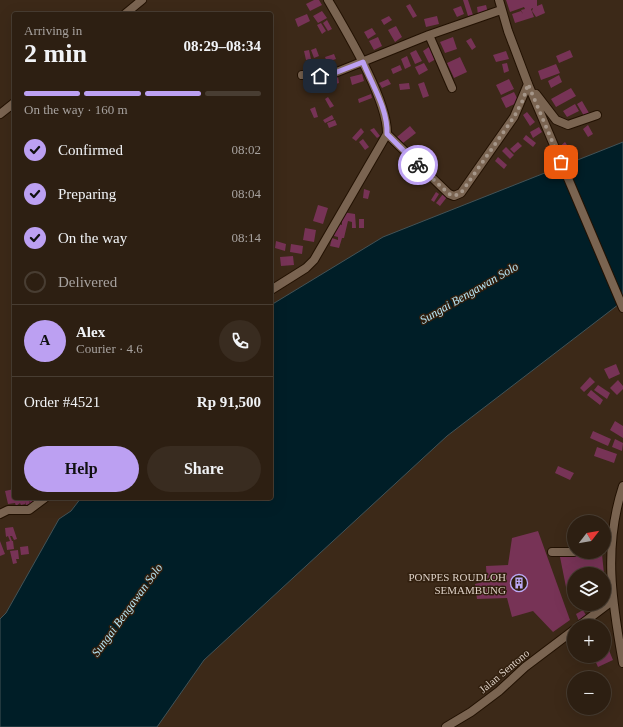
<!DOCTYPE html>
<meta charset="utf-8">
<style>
:root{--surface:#2d1f12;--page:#392c20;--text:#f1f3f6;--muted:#a7a29f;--line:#483d32;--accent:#bca0f2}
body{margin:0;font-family:Georgia,serif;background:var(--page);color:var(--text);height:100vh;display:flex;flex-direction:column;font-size:15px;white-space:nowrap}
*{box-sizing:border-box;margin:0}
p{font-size:13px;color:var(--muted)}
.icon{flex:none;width:22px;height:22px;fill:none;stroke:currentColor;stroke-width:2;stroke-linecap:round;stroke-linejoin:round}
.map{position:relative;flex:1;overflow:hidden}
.details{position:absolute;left:12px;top:12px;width:261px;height:488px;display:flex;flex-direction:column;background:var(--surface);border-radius:4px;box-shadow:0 4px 16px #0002,0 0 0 1px var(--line)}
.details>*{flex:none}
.needle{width:26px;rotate:59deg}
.tools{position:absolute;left:567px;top:515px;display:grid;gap:8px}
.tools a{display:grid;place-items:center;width:44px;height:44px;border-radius:50%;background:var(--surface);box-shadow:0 4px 16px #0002,0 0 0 1px var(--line);font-size:20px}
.pin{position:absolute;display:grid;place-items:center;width:34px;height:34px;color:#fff;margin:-17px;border-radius:8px;box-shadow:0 2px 6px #0006}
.courier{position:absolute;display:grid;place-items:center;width:40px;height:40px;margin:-20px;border:3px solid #bca0f2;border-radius:50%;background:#fff;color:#222;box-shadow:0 1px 5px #0007}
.summary em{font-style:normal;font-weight:600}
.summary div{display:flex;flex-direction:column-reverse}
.summary{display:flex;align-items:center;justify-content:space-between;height:68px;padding:0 12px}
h1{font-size:26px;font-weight:600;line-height:30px}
.bar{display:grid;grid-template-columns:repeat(4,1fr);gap:6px 4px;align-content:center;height:48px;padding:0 12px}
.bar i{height:5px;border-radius:3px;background:var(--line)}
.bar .selected{background:var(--accent)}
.bar p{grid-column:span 4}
.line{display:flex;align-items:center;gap:10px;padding:0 12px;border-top:1px solid var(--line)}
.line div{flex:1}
.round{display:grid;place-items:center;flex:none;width:42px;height:42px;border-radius:21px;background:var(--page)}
ol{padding:0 12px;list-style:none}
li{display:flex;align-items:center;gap:12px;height:44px}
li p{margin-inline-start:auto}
li .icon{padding:4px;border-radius:50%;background:var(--accent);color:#111;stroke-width:4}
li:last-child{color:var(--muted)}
li i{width:22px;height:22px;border:2px solid var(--line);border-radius:50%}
.action{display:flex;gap:8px;margin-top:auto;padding:8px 12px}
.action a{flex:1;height:46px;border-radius:24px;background:var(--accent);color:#111;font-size:16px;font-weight:600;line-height:46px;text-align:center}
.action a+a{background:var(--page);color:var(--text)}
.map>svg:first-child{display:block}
.water{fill:#001e27;stroke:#425357}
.building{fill:#773356}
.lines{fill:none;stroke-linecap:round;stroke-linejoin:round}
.minor-casing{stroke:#221102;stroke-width:10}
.minor{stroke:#7a6451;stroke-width:8}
.done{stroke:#a59689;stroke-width:4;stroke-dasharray:0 7.2}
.route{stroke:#bca0f2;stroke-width:5}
.labels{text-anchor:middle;stroke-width:3;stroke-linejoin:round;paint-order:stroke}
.poi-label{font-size:11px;fill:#ddd0c6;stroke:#311f0e;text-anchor:end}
.street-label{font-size:11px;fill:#ddd0c6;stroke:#311f0e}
.water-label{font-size:12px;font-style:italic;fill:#b6e5f5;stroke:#311f0e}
</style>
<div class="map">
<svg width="623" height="727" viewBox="0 0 623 727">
<rect width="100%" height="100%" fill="#3c2918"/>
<path class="water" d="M623,142V301L447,436L204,660L157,727H0V619L6,613L59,519L71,511L81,498H271V305L383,237Z"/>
<path class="building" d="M314,0H319L322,5L310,11L306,4Z
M463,0H468L473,15L468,16Z
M506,0H537V6L542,4L545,13L536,17L532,11L533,8L531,9L534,17L515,23L512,14L521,11L523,14L521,10L525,9L524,7L510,12Z
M410,4L417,16L413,18L406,6Z
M486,5L488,13L478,15L477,7Z
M461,6L464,14L457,17L453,9Z
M322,11L327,18L318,23L313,16Z
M307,14L310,21L298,27L295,19Z
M389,16L392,20L384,25L381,20Z
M437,16L439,24L426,27L424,19Z
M327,20L332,29L328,31L323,23Z
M321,23L326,31L322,34L317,25Z
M396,26L402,37L395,42L388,30Z
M372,28L376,34L368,39L364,32Z
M378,37L382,46L374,50L369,41Z
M453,37L457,49L445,53L440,42Z
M471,38L476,47L472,50L466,41Z
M429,47L436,59L429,63L423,51Z
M316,48L319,56L314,58L311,50Z
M309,50L311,59L306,60L304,51Z
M416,50L422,61L415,64L410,53Z
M570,50L573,57L559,63L556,56Z
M506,51L509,59L496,62L493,55Z
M334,54L336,59L327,62L325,57Z
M407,56L411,66L405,69L401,59Z
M460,57L467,72L454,78L447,63Z
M311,63L315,73L308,75L305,65Z
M424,63L428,70L419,75L415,67Z
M507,63L509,71L504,73L502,64Z
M556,64L560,73L541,80L538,71Z
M400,65L402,70L393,74L391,69Z
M362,74L364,81L352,85L350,77Z
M559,75L562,82L551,88L548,81Z
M338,77L339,83L332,85L331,78Z
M388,79L391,84L382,88L379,83Z
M509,79L514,89L501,95L496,85Z
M424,82L429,96L423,98L418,84Z
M409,83L410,89L400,90L399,84Z
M571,88L576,96L556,107L551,99Z
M514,92L519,102L506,108L501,98Z
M371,94L372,98L359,103L358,99Z
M328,97L334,106L330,108L325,99Z
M582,101L589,113L584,116L577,104Z
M575,104L579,111L567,117L563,111Z
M315,107L318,117L314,118L310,109Z
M527,112L535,122L530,126L523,115Z
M332,115L334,119L325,123L323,120Z
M335,120L337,125L329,128L327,123Z
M588,125L593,134L588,137L583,129Z
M410,126L416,133L403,143L397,137Z
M539,127L542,132L533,138L530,132Z
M361,128L364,132L356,141L352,138Z
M374,128L380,136L377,138L370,130Z
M526,135L536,143L533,147L523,139Z
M363,139L369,147L365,150L359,142Z
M518,142L522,146L514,153L510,149Z
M565,142L569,148L561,153L558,148Z
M506,147L514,155L510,159L502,151Z
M432,150L437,157L424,168L419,161Z
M498,157L507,165L504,169L495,161Z
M364,189L370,191L368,199L363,198Z
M436,192L439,194L434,202L431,200Z
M443,194L447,197L440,206L436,203Z
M318,205L328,208L323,224L313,221Z
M342,212L355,214L356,228H352V222L348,221L344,238H342L339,248L330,246L332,238L338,240V237L334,236L336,223L342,225Z
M359,219H364V228H359Z
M305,228L316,230L314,242L303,240Z
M276,241L286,244L285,251L275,248Z
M291,244L303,246L302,254L290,252Z
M293,256L294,265L281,266L280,257Z
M616,364L620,374L609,379L604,369Z
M590,377L595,382L584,392L580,388Z
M618,380L623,386V389L617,395L610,388Z
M598,385L610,393L607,399L594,390Z
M591,390L603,400L600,405L587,395Z
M615,421L623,426V438L610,430Z
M593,431L611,439L608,446L590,438Z
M615,439L623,443L622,451L612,447Z
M597,447L617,454L614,463L594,456Z
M558,466L574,473L570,480L555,473Z
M14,489V498L38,499L33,500L34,503L31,504L29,500L30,504L26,505L25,502V504L21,505L20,503L16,506L15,503L8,504L5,491Z
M13,527L17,539L14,540L12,536H10L12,541H13L14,549L7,550L6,542L10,541L8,536L6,537L5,528Z
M538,531L570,620L553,632L533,611L512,617L507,598L477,599L475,584L487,581L486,566L508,565L512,538Z
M0,541L5,554L0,556Z
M28,546L29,554L21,555L20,547Z
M18,550L19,559H16L17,563L13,564L10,551Z
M559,552L602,554L604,574H574V596L568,597Z
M583,610L587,617L579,621L576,614Z
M608,648L613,660L598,667L593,656H604V650Z"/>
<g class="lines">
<g class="minor-casing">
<path id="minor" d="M328,0C346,31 388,100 387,134L449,194L454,196L461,193L514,117L528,84
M499,0L508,31L528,84L623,308
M125,14L142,0
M429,35L452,88
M302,75L332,74L429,35L501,10
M536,94L556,120L568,125L597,115
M0,114L14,103
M271,290L306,268L314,260L387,134
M623,486C603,547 612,602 623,663
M0,514L8,510H29L45,498
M552,552H574
M579,626L612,601
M446,727L471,712L499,691L525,667L574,630"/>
</g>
<use href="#minor" class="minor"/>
</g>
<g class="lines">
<path class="done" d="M418,165L449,194L454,196L461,193L514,117L523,100L528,84L561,162"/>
<path class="route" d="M320,76L332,74L363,62C372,85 388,109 387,134L418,165"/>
</g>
<defs>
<g id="building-ring" transform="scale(0.9)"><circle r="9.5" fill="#311f0e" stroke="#bcaaf6" stroke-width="1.5"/><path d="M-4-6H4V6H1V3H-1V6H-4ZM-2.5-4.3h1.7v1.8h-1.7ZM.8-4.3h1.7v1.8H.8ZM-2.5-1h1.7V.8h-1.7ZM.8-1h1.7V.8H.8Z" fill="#bcaaf6"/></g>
</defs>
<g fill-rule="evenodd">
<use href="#building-ring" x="519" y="583"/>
</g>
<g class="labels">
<g class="poi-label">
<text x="506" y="581">PONPES ROUDLOH<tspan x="506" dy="13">SEMAMBUNG</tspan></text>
</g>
<g class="street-label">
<text transform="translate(504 671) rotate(-40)" y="4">Jalan Sentono</text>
</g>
<g class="water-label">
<text transform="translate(469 293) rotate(-30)" y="4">Sungai Bengawan Solo</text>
<text transform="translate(127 610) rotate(-54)" y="4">Sungai Bengawan Solo</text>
</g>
</g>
</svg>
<div class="tools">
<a><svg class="needle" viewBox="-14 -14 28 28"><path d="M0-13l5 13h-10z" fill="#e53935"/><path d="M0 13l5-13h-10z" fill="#a7a29f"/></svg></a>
<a><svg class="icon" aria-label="layers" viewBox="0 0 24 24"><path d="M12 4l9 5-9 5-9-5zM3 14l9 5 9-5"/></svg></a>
<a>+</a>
<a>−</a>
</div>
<div class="pin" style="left:561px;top:162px;background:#ea580c"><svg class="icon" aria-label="bag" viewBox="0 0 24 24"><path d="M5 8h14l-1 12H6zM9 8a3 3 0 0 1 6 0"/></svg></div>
<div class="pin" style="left:320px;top:76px;background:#1f2937"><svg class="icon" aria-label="home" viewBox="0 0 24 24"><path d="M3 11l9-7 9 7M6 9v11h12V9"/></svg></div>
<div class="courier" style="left:418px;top:165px"><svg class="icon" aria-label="bike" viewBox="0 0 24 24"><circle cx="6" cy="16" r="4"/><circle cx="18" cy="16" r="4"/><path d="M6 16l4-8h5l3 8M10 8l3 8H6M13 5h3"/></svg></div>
<section class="details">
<div class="summary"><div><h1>2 min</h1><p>Arriving in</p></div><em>08:29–08:34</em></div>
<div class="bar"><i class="selected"></i><i class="selected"></i><i class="selected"></i><i></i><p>On the way · 160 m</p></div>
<ol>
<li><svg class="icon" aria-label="check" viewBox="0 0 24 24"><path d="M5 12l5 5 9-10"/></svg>Confirmed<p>08:02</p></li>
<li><svg class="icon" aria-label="check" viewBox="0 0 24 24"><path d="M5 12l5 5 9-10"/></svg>Preparing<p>08:04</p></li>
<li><svg class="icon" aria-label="check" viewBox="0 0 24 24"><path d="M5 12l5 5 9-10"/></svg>On the way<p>08:14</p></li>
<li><i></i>Delivered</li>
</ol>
<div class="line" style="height:72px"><b class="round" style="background:var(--accent);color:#111">A</b><div><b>Alex</b><p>Courier · 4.6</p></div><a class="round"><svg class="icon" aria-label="phone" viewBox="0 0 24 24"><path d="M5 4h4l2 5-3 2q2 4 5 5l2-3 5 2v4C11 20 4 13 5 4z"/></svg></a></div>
<div class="line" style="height:52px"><div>Order #4521</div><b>Rp 91,500</b></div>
<div class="action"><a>Help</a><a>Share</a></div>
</section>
</div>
